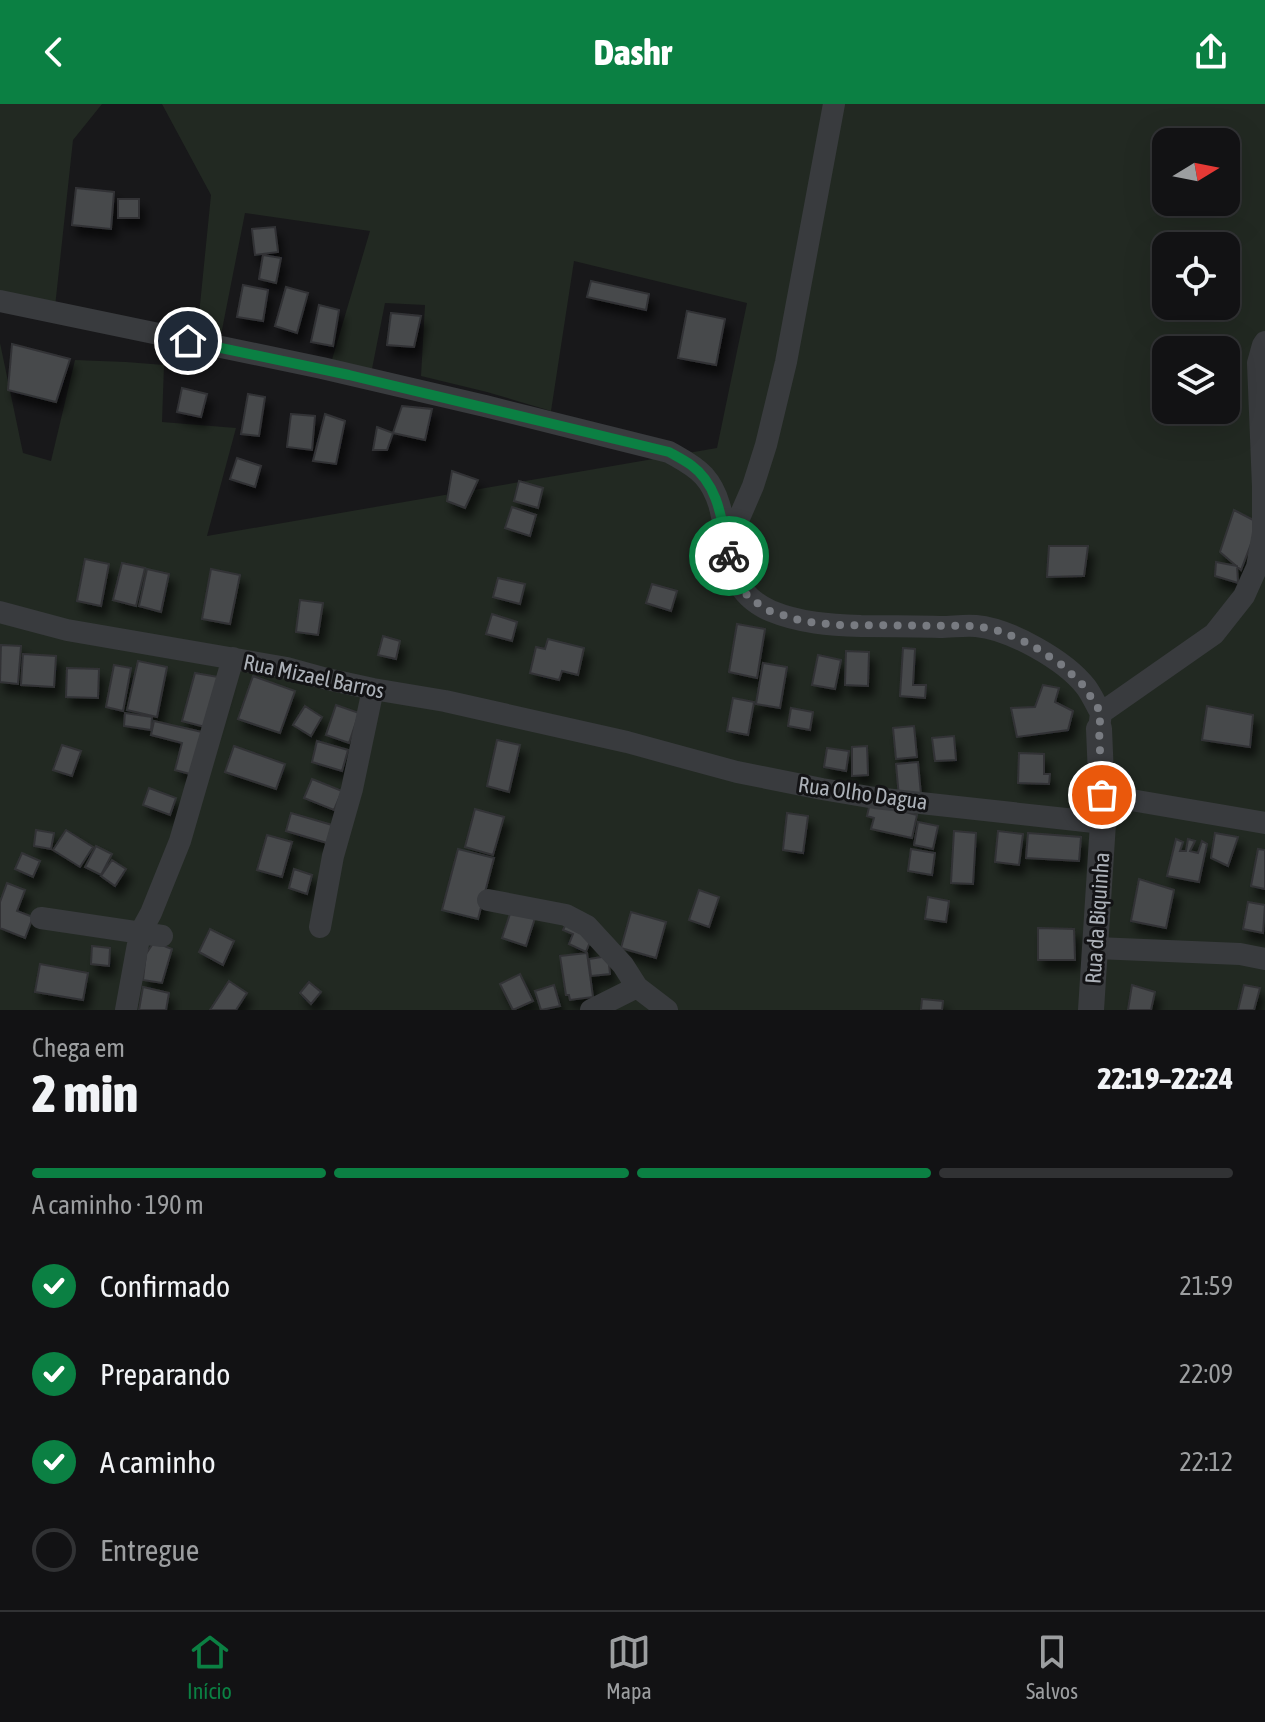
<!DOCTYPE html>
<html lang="pt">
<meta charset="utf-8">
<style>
:root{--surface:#121214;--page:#1b1b1d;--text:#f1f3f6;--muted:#9c9ea0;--line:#313234;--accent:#0b8043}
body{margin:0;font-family:"Asap Condensed",sans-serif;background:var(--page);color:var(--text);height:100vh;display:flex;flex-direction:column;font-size:30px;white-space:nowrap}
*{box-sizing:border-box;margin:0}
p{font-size:26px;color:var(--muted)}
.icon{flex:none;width:44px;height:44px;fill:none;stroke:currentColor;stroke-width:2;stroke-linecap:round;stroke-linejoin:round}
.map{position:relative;height:906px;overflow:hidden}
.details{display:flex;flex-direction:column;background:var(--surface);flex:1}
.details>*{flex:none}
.needle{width:52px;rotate:80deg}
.buttons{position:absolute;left:1152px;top:24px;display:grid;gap:16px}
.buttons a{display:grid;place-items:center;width:88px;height:88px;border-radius:16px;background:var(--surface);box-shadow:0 8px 32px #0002,0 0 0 2px var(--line);font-size:40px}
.pin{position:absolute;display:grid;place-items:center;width:68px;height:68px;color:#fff;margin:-34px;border:4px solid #fff;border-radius:50%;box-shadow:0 2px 8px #0007}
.courier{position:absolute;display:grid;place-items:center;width:80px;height:80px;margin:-40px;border:6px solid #0b8043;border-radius:50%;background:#fff;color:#222;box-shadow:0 2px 10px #0007}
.headline em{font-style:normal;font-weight:800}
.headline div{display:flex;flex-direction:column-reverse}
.headline{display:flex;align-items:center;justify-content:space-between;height:136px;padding:0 32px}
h1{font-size:52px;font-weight:800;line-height:60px}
.bar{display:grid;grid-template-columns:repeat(4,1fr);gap:12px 8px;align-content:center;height:96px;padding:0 32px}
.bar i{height:10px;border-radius:6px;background:var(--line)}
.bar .current{background:var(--accent)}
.bar p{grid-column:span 4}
ol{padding:0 32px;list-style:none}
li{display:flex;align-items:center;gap:24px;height:88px}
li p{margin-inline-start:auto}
li .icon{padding:8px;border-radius:50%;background:var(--accent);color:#fff;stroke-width:4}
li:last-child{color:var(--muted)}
li i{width:44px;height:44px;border:4px solid var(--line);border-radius:50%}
header{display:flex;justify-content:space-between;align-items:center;height:104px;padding:0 32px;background:var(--accent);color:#fff;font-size:36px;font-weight:800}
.tab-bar{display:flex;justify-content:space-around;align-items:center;height:112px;border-top:2px solid var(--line);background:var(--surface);font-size:22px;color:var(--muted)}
.tab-bar a{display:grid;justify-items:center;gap:4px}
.tab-bar .current{color:var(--accent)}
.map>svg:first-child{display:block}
.green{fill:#222922;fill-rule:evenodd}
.building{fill:#47494c;stroke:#323336;stroke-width:2;filter:url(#shadow)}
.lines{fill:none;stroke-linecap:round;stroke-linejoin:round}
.minor{stroke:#393b3e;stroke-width:22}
.tertiary{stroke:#393b3e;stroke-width:26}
.done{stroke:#787b81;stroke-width:8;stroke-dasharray:0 14.4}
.route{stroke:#0b8043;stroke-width:10}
.labels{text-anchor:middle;stroke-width:6;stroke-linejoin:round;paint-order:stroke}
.street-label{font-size:22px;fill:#acb1b8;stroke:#131315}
</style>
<header><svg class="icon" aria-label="back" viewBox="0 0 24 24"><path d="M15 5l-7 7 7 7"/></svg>Dashr<svg class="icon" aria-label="share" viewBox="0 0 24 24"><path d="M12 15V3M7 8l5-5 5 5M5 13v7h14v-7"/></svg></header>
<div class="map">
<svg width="1265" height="906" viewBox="0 0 1265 906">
<defs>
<filter id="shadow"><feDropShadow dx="5" dy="9" stdDeviation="4" flood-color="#0009"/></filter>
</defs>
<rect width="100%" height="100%" fill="#18181a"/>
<path class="green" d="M0,0H102L73,36L55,203L0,193Z
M162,0H1265V906H0V239L23,349L51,357L75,256L126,258L164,261L162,318L236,324L207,432L717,344L747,199L574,157L551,307L487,288L421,272L425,201L385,199L371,270L331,259L370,127L245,109L220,236L197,231L211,91ZM1166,38H1226V98H1166ZM1166,142H1226V202H1166ZM1166,246H1226V306H1166Z"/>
<path class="building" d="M76,84L114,88L111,125L72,121Z
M118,95H139V114H118Z
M275,123L278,148L255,151L252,125Z
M263,151L281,154L276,179L259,175Z
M591,177L649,190L646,206L587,193Z
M243,181L268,186L263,217L237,213Z
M286,183L308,189L297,229L275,222Z
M319,201L339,206L333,242L311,238Z
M687,207L725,215L716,261L678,254Z
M391,209L421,212L414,243L387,241Z
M12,240L70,255L56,298L8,286Z
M182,284L207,290L201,313L177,308Z
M248,290L265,293L259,332L241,330Z
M402,302L432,305L425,336L393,329Z
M291,310L315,312L312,346L287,343Z
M325,310L345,317L336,360L313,357Z
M377,323L393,329L387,346H373Z
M237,354L261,362L255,383L230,375Z
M452,367L478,376L465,404L447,397Z
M519,377L543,384L538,404L514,397Z
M512,403L536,411L530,432L505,424Z
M1234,406L1259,419L1241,466L1220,448Z
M1049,442H1088L1084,472L1047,473Z
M85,455L109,460L101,502L77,497Z
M1216,458L1237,462L1238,479L1215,472Z
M122,459L145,464L136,502L113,496Z
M147,465L169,470L161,508L139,502Z
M211,465L240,471L230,520L202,515Z
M498,474L525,480L520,500L493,493Z
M652,480L677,487L671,507L646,499Z
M300,496L323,499L318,531L296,528Z
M492,510L517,518L512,537L486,530Z
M737,520L765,525L757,574L729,568Z
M383,532L400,537L396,555L378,551Z
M548,535L584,544L578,571L562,567L559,576L530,569L536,543L545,545Z
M1,541L21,542L18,580L0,578Z
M903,544L915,545L913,581H926L925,594L900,592Z
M846,547L869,548L868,582L845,581Z
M23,550L56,552L54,583L21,581Z
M818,551L841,556L835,585L812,581Z
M138,557L167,563L157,613L127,606Z
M763,559L787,563L780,604L756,600Z
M114,561L131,564L123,607L106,603Z
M67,564L99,565L98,594L66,593Z
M195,569L224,574L209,624L182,617Z
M253,572L295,587L280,629L238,615Z
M1043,581L1059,584L1055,598L1073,607L1068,626L1017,633L1011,604L1035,603Z
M733,594L754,598L748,631L727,627Z
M336,601L359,609L349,639L326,631Z
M305,602L322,613L311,632L293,621Z
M1207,602L1253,611L1250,643L1202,636Z
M791,604L813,608L810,626L788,622Z
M125,609L152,613L151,626L124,622Z
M154,617L202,628L190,670L175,666L182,639L151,631Z
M914,622L917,653L896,655L893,624Z
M954,632L956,656L935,657L932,634Z
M497,636L520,641L509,688L487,682Z
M317,637L348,646L342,667L312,658Z
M62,641L81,647L72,672L53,666Z
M234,642L285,660L276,685L225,668Z
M867,642L868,671L852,672V643Z
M827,644L849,647L846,667L824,663Z
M1019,649L1044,650V670H1050L1049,680L1018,679Z
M918,658L921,691L899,693L896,660Z
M312,675L342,687L334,706L304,694Z
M149,684L176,694L170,711L143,701Z
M870,699L917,711L912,734L871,725L874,714L867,712Z
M475,705L504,713L493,751L465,743Z
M291,709L332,721L327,739L286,727Z
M787,709L808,712L803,749L783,746Z
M918,718L938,722L933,745L914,741Z
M36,726L54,729L51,745L34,742Z
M66,726L93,743L80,763L53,746Z
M954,727L976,729L973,780L951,779Z
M998,727L1023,730L1019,761L995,758Z
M1028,729L1081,733L1079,757L1026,754Z
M1215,729L1238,733L1228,762L1211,754Z
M267,731L292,738L282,773L257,766Z
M1176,735L1183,738L1180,747H1186L1188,735L1195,737L1190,747L1198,749L1202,737L1207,740L1199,778L1167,772Z
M96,742L112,750L101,771L85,763Z
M458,745L494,754L478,815L442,806Z
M911,745L935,749L932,771L908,767Z
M1258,745L1265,746V785L1251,782Z
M22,749L40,757L33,773L15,765Z
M112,756L126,765L115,782L101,772Z
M294,765L312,771L307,790L289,784Z
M1139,775L1174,786L1166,824L1131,817Z
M7,779L25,786L17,807L33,813L25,834L0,824V798Z
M699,786L719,793L709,823L689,816Z
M928,793L949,797L946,818L925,815Z
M1248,798L1265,801L1263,829L1243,825Z
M511,807L535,814L526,842L502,834Z
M631,808L666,818L656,854L621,844Z
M567,818L593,830L586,848L569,840L573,830L563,826Z
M1038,824L1074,825L1075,856H1038Z
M210,825L234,837L223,861L199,848Z
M154,838L172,845L162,879L143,876L146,850Z
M92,842L110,844L109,862L91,860Z
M587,849L593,893L570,896L569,891H566L560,852Z
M608,852L610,870L591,872L589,855Z
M40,860L88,869L83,896L35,888Z
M520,870L533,897L513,906L500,880Z
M229,877L247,889L236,906H210Z
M309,878L321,888L311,900L300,889Z
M554,881L560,902L541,906L535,887Z
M1132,881L1155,888L1151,906H1128Z
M1244,881L1260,884L1254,906H1238Z
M143,883L169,889L166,906H139Z
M922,895L943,897L942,906H921Z"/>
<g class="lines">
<path class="minor" d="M0,197L322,264L485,302L669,348C681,355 694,361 704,372C740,413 708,480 771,507C800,519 830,521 861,522C887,522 913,522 940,523C952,523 964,521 976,522C1010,525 1065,556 1086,583C1092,591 1096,601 1101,609L1099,625
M727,442L753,382L766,341L786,258L834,0
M0,508L67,526L287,564L327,575L373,585L445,597L627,638L737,668L822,685L875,694L1103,719
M1101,609L1214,530L1244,492L1257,463L1263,429V383L1258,259L1263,241L1265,238
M1102,691L1265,719
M488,796L566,811L587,822L623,861L637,883L667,906
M41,814L162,832
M320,823L333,752L352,685L373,585
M1096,844L1240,850L1265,855
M126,906L140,829L151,809L180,737L233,554
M591,906L637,883"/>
<path class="tertiary" d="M1091,906L1103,719L1099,625"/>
</g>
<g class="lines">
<path class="done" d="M729,452L732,469L749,494L770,507L802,517L835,521L977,522L1003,528L1032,541L1062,561L1084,582L1101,609L1099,625L1102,691"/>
<path class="route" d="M188,237L349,271L669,348C676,352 684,356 691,361C720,382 722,420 729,452"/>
</g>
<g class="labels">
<g class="street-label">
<text transform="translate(314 572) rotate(12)" y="8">Rua Mizael Barros</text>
<text transform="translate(863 689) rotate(8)" y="8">Rua Olho Dagua</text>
<text transform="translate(1097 814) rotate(-86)" y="8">Rua da Biquinha</text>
</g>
</g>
</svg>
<div class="buttons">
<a><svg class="needle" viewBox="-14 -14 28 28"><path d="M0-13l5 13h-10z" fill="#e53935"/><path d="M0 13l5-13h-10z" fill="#9c9ea0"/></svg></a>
<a><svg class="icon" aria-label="locate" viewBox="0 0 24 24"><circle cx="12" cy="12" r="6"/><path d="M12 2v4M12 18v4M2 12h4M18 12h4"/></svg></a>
<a><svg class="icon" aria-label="layers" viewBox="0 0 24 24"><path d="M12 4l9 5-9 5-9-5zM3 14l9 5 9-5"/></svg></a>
</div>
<div class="pin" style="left:1102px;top:691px;background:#ea580c"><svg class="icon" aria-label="bag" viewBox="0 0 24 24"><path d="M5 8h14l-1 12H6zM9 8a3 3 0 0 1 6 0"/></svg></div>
<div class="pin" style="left:188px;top:237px;background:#1f2937"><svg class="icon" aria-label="home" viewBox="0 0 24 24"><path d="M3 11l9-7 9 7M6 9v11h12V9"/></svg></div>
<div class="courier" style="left:729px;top:452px"><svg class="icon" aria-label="bike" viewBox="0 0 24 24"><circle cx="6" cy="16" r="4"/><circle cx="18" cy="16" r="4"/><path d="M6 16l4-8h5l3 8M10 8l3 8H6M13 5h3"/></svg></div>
</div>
<section class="details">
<div class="headline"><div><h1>2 min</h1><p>Chega em</p></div><em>22:19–22:24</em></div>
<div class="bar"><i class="current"></i><i class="current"></i><i class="current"></i><i></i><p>A caminho · 190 m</p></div>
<ol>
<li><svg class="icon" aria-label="check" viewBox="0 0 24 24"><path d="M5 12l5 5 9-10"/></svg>Confirmado<p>21:59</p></li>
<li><svg class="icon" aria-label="check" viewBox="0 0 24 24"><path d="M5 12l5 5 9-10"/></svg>Preparando<p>22:09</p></li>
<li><svg class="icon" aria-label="check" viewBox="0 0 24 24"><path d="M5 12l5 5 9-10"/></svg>A caminho<p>22:12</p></li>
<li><i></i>Entregue</li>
</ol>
</section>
<nav class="tab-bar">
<a class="current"><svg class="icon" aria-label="home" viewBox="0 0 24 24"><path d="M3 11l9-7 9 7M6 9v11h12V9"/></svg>Início</a>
<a><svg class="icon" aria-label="map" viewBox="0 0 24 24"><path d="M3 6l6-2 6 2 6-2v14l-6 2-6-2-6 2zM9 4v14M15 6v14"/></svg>Mapa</a>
<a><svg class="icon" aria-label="saved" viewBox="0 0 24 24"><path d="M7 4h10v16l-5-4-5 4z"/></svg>Salvos</a>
</nav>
